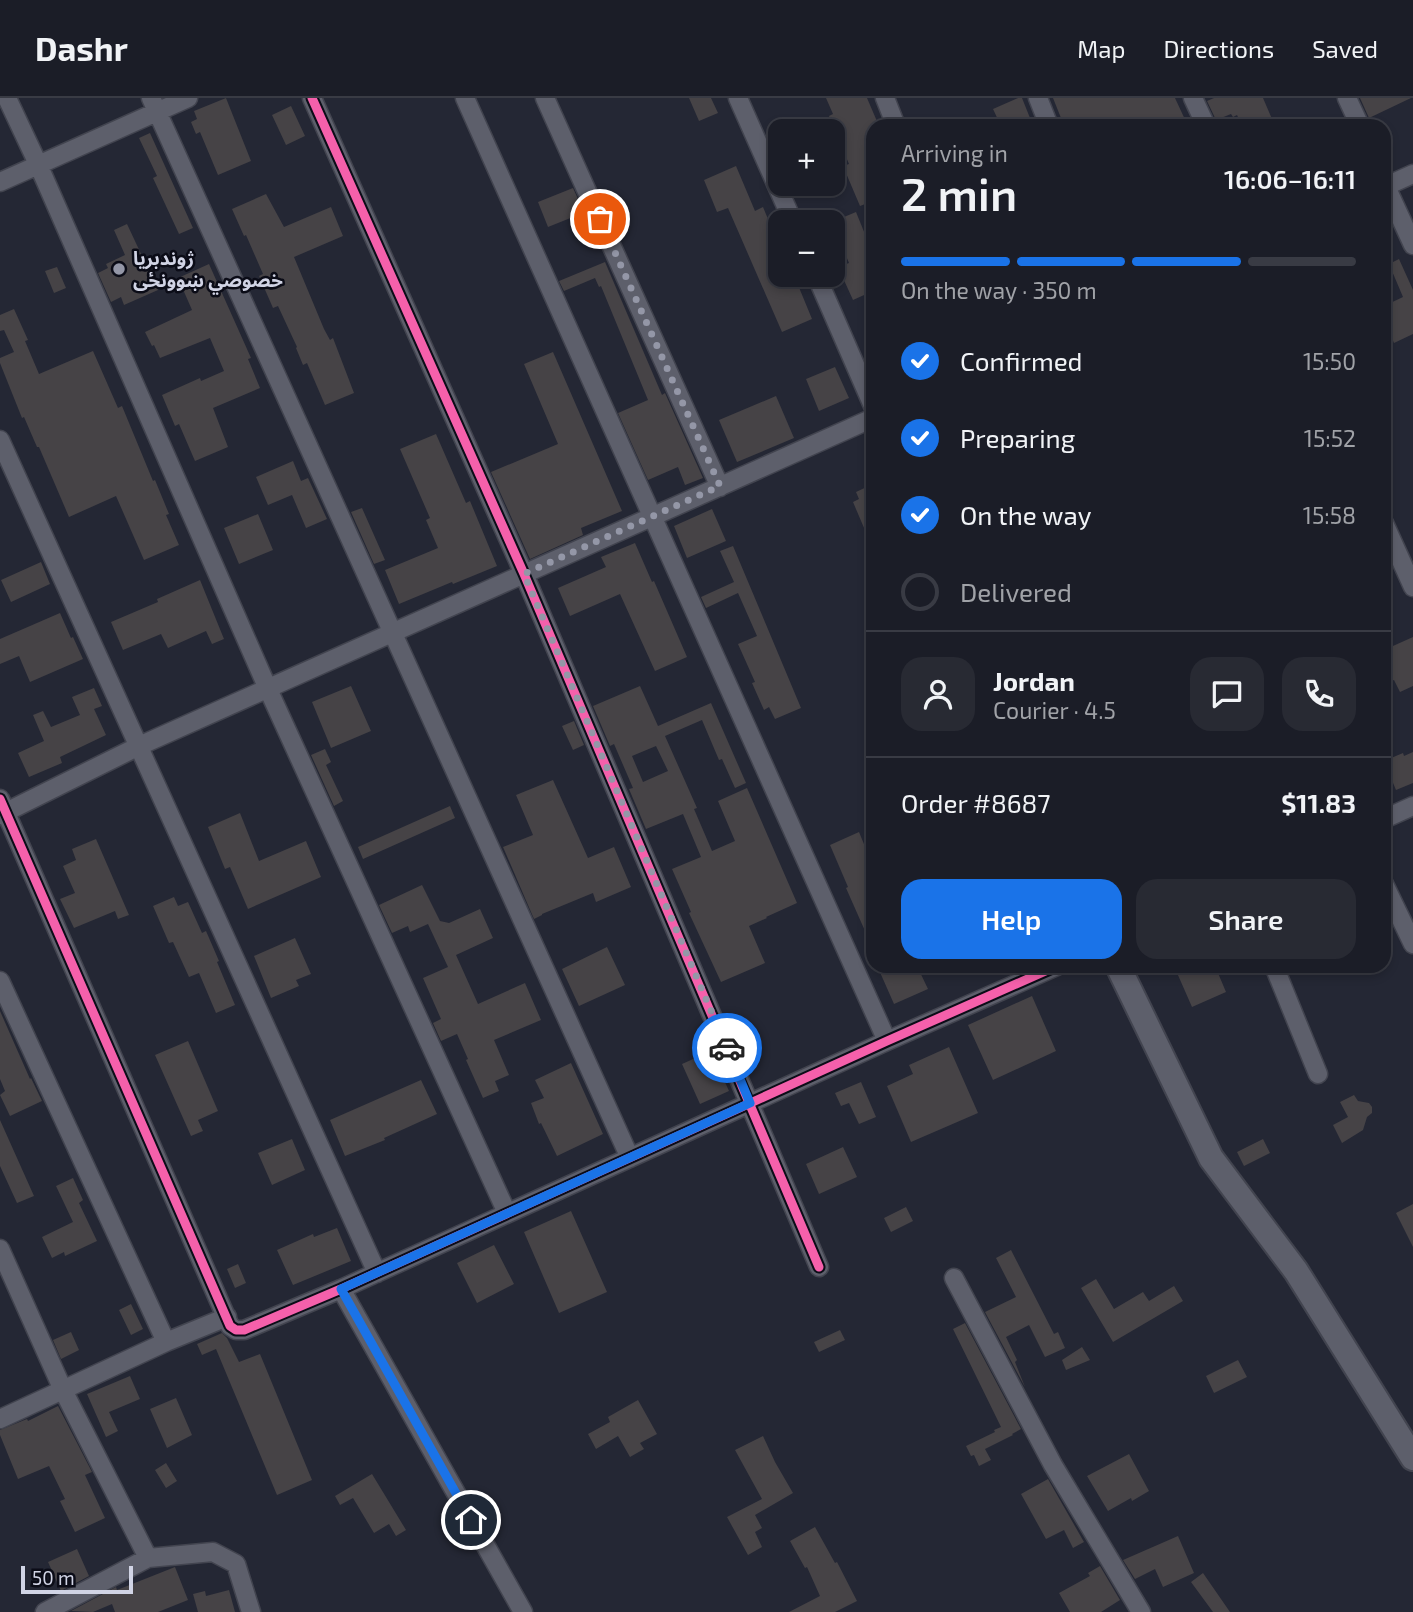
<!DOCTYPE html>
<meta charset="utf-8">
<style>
:root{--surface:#1b1d27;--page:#282a33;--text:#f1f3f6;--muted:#a0a2a7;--line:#393b44;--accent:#1a73e8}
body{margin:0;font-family:"Exo 2","Noto Sans Arabic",sans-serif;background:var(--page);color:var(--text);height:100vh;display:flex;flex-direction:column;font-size:26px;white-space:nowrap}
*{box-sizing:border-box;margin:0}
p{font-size:23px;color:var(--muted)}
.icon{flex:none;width:38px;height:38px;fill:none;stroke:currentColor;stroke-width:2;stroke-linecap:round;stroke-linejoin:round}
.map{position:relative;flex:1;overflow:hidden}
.drawer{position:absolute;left:866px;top:21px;width:525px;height:854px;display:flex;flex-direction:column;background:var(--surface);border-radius:21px;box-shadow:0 4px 10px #0003,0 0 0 2px var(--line)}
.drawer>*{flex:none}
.controls{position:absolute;left:768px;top:21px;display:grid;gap:14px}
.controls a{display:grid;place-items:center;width:77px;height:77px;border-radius:14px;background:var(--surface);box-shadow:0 4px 10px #0003,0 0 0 2px var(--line);font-size:35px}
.scale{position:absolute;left:21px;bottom:18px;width:112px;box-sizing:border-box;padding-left:7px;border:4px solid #d1d4e5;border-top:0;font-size:19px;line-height:24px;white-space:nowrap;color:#d1d4e5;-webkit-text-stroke:5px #0b0c17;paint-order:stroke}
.pin{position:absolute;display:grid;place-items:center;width:60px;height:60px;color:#fff;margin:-30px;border:4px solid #fff;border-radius:50%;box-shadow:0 2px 7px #0007}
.courier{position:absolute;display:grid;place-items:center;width:70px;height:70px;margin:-35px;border:5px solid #1a73e8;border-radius:50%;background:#fff;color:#222;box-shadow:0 2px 9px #0007}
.headline em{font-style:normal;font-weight:600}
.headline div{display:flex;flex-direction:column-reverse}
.headline{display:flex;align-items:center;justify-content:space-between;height:119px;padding:0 35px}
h1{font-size:46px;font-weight:600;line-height:52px}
.bar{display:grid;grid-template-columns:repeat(4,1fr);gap:10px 7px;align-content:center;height:84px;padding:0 35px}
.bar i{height:9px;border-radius:5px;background:var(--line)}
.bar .selected{background:var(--accent)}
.bar p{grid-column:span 4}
.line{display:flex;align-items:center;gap:18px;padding:0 35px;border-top:2px solid var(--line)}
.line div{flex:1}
.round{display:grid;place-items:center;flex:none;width:74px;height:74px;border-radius:21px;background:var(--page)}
ol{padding:0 35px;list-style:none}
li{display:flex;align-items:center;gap:21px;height:77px}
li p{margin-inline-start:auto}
li .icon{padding:7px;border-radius:50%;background:var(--accent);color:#fff;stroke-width:4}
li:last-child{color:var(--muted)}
li i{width:38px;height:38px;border:4px solid var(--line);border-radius:50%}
.button{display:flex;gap:14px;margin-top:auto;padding:14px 35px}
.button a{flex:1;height:80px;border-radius:21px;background:var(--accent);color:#fff;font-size:28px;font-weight:600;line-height:80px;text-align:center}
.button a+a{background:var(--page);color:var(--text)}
header{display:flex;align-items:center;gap:42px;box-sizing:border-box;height:98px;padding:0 35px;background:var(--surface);border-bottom:2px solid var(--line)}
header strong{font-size:33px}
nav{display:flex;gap:38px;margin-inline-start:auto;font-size:24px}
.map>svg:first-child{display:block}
.building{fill:#464346;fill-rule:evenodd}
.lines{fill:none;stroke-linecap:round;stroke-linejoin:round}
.street-casing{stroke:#42444f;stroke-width:21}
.secondary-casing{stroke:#42444f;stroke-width:28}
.street{stroke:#5d5f6b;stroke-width:18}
.secondary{stroke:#5d5f6b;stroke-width:24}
.cycleway-casing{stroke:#0b0c17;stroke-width:13}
.cycleway{stroke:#f560ab;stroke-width:9}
.done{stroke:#9497a7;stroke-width:7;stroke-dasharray:0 12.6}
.route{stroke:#1a73e8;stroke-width:9}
.poi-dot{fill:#9497a7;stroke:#0b0c17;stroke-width:2.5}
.labels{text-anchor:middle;stroke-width:5;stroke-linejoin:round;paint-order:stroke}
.poi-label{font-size:19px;font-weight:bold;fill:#d1d4e5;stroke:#0b0c17;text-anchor:start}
</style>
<header>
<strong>Dashr</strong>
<nav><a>Map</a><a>Directions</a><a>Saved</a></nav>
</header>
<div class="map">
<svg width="1413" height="1514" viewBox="0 0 1413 1514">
<rect width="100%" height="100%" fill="#242734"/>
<path class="building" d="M226,0L251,63L218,77L200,34L196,36L191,24L197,21L194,13Z
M689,0H711L718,15L699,23Z
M826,0H867L879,28H873V103L860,108L843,68L849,66L829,18L833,16Z
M1018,0H1022L1032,25L1025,28H1001L993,11Z
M1053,0H1175L1188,28H1060L1058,21L1061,20Z
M1214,0H1263L1275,28H1242L1237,17L1233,19L1231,16L1216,22L1207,3Z
M1360,0H1411L1369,20Z
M291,8L305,38L286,47L272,17Z
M150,35L193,130L179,136L153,80L157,78L139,40Z
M736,68L755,113L763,109L780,150V177H791L796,188L798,187L812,221L782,234L728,110L717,114L704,82Z
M573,90L592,132L580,137L573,119L548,129L538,104Z
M266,96L284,129L331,109L343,138L294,159L324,231L330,242L333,240L354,295L325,307L307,265L303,267L296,250L297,249L278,208L273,210L259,178L263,176L246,137L244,138L232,111Z
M856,114L873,156V193L853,202L838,169L849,165L832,124Z
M127,126L158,192L124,207L121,199L111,204L98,175L108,170L106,166L125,157L114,132Z
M1399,161L1413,192V236L1394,245L1384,223V208L1403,199L1389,166Z
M605,164L662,297L665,295L703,380L685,387L678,369L648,382L618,315L648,302L601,188L599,189L595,180L564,193L559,183Z
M209,166L251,260L248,261L260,290L213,310L228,349L195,363L179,326L175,328L162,297L200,280L201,283L224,273L210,240L160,260L154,247L152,248L145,234L192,212L178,180Z
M57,169L66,190L54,195L45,173Z
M14,211L28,242L25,243L39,276L93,253L118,310L122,308L153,383L155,382L169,416L166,417L179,447L144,462L116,398L69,419L39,349H37L24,319L22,320L0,265V260L14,254L4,232L0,233V217Z
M553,254L622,413L581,430L583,437L530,461L491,374L558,346L524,266Z
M835,269L849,300L819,313L806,281Z
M776,298L794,340L737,364L719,322Z
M436,336L466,405L470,403L497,468L453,486L452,484L399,506L385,472L438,450L426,422L430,420L400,351Z
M293,363L301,383L308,380L327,421L306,430L292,397L268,407L256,379Z
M873,386V451L853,404L859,401L856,394Z
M362,410L385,462L374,466L351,414Z
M712,411L726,443L687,460L674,428Z
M258,416L273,452L239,466L224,430Z
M635,445L652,484L654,483L687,559L655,573L620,496L570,518L558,490L606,469L601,459Z
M733,448L801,610L775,621L769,609L764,612L752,585L755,584L738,546L757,538L738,495L706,510L701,499L734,484L720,453Z
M41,464L50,486L11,504L1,482Z
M200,482L224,541L212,546L206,533L168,550L161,536L123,552L111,524L158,504L157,501Z
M60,515L71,540L73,539L83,561L30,584L19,558L0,566V541Z
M1413,539V588L1400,594L1394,582L1384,586V552Z
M351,588L371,633L331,650L312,604Z
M640,588L658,628L711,605L746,685L735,690L722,661L719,662L702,622L665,638L697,710L694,711L712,753L735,743L718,703L747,690L797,805L766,819L767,820L749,828L765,865L721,884L689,815L691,814L672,771L701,759L683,716L646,731L629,691L633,690L614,646L610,648L593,608ZM656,648L668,673L643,684L632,658Z
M94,590L102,608L94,611L106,637L60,659L62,665L29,679L18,655L44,643L33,617L43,613L51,629L80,617L72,599Z
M574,623L584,647L573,652L562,628Z
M325,651L331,664L326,667L343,703L334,708L311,657Z
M1413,654V685L1396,692L1384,663L1403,655L1404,658Z
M553,682L588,760L614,749L631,789L596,804L593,795L542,816V817L534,821L503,749L533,737L516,697Z
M450,708L455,720L363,761L358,749Z
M240,715L259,763L306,743L321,779L248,811L230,769L225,771L208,729Z
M859,734L873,768V851L846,790L848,789L830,747Z
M96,741L129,817L118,821L115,813L74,830L60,801L75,795L63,768L76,762L72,751Z
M422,787L440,823L449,825L480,811L493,840L456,857L478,906L525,885L541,922L494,942L509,977L495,983L499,993L483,1000L466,962L468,961L457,936L441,943L433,925L441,921L423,880L448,869L428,826L410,834L408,828L392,835L379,807Z
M174,799L178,808L188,804L202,835L206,833L219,863L217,864L235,907L216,915L199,875L189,879L173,844L169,845L153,808Z
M295,840L311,876L296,882L299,888L271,900L254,858Z
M607,849L625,887L579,908L562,871Z
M888,868H917L928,891L894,906L879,872Z
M1174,868H1215L1226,894L1192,909Z
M1032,898L1056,953L993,982L968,927Z
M0,913L30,981L31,980L42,1003L10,1018L0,997L5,993L0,981Z
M188,943L218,1013L198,1022L203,1033L191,1038L155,957Z
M949,949L978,1015L911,1044L887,988L913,976L909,967Z
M711,953L729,993L700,1006L682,966Z
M571,965L603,1036L557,1058L541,1025L539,1026L531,1005L544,1000L535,982Z
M421,982L437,1016L384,1040L385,1042L345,1058L330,1022Z
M861,984L876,1019L859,1026L849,1005L841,1008L835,995Z
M1354,997L1358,1003L1369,1005L1372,1009V1015L1367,1019L1363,1032L1342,1045L1333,1027L1348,1019L1340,1004Z
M0,1022L34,1098L17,1105L0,1068Z
M292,1041L305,1072L272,1087L258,1055Z
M1263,1041L1270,1055L1244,1068L1237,1054Z
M843,1049L857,1079L819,1096L806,1066Z
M73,1080L83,1102L79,1105L97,1143L65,1158L64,1154L52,1160L42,1139L73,1124L56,1088Z
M1413,1106V1149L1396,1115Z
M906,1109L913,1123L891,1134L884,1120Z
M571,1113L607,1194L559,1215L524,1134Z
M337,1130L351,1163L293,1187L277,1152L313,1136L314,1139Z
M494,1147L514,1186L477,1205L457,1165Z
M1011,1152L1054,1236L1058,1234L1065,1250L1045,1259L1029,1227L1006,1239L1017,1262L1015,1264L1025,1289L985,1214L1016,1199L996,1160Z
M238,1166L246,1185L235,1190L227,1171Z
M1096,1181L1114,1211L1143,1194L1149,1203L1174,1188L1183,1203L1113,1244L1081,1190Z
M131,1206L143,1231L131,1237L119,1212Z
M965,1225L1021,1331L1012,1336L1013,1337L985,1351L991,1362L979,1368L974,1357L971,1358L966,1348L995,1334L994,1332L1001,1329L953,1231Z
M840,1232L845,1242L819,1254L814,1244Z
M71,1234L79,1252L61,1261L53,1242Z
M222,1235L227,1240L239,1264L260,1256L312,1382L277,1397L216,1251L202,1257L197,1246Z
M1082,1249L1090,1262L1066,1272L1062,1262Z
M1238,1262L1247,1279L1214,1295L1206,1278Z
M130,1278L140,1301L109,1314L118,1333L106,1339L87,1296Z
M176,1300L192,1337L167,1350L150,1311Z
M638,1302L657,1336L640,1345L644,1351L630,1359L618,1338L596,1351L588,1336L610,1324L608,1319Z
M58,1308L92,1374L85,1377L105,1420L75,1434L60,1403L65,1401L49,1368L18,1381L0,1337V1332L27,1321L28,1323Z
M763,1338L775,1364L793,1395L755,1417L762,1430L755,1434L762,1449L748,1457L727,1419L762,1401L735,1352Z
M1129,1356L1149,1393L1132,1403L1131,1400L1108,1413L1087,1378Z
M166,1365L177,1383L166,1390L155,1372Z
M372,1376L406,1432L396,1438L389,1426L374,1435L353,1400L340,1407L335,1398Z
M1048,1381L1084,1444L1073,1450L1064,1432L1046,1441L1021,1396Z
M815,1429L835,1465L837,1464L857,1503L835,1514H789L820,1498L807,1469L805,1470L790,1443Z
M1178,1438L1194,1475L1163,1489L1155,1471L1135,1481L1123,1462Z
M77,1451L89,1478L61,1493L48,1464Z
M1100,1468L1120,1502L1101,1514H1070L1059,1495L1090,1478L1088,1475Z
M175,1469L188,1502L158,1514H115L112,1506L93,1514L71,1513L116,1489L117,1492Z
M1203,1475L1230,1514H1213L1191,1484Z
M229,1492L235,1514H198L193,1496L205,1493L206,1498Z"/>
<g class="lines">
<g class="street-casing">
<path id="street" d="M7,0L38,66L268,591L507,1115
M151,0L630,1060
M312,0L524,476L819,1169
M465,0L887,943
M545,0L720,389
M738,0L793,124
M885,0L896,28
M1038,0L1049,28
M1193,0L1206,28
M1347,0L1360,28
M0,84L188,0
M1384,84L1413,147
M1384,89L1413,76
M816,177L873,308
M0,342L377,1175
M1384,425L1413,489
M0,701L230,1228L236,1232H244L341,1191L887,943L1057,868
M0,717L139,648L873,320
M1384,721L1413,708
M1384,786L1413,846
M1274,868L1318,976
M0,883L166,1244
M0,1151L63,1292L148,1460L213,1454L236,1466L251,1514
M954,1180L1053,1367L1141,1514
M341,1191L523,1514
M0,1321L166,1244L227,1219
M45,1514L148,1460"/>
</g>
<g class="secondary-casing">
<path id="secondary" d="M1118,868L1211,1060L1296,1173L1413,1360"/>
</g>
<use href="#street" class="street"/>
<use href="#secondary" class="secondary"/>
<g class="cycleway-casing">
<path id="cycleway" d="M312,0L524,476L819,1169
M0,701L230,1228L236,1232H244L341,1191L887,943L1057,868"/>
</g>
<use href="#cycleway" class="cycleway"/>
</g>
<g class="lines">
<path class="done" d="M600,121L720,388L524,476L727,950"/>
<path class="route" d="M471,1422L341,1191L750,1005L727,950"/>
</g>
<circle class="poi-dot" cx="119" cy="171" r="7"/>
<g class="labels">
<g class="poi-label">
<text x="133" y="167">ژوندبریا<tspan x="133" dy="22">خصوصي ښوونځی</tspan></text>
</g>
</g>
</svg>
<div class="controls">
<a>+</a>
<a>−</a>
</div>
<div class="scale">50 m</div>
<div class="pin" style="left:600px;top:121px;background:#ea580c"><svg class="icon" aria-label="bag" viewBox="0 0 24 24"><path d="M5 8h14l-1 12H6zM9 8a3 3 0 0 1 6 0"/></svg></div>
<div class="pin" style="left:471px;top:1422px;background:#1f2937"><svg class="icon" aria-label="home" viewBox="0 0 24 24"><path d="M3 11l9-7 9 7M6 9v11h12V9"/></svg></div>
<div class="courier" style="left:727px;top:950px"><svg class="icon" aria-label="car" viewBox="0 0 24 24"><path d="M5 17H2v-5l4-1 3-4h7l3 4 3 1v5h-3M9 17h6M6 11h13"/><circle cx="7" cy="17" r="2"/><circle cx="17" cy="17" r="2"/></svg></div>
<section class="drawer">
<div class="headline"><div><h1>2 min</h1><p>Arriving in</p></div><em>16:06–16:11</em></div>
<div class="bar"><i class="selected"></i><i class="selected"></i><i class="selected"></i><i></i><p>On the way · 350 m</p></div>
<ol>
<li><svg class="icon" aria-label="check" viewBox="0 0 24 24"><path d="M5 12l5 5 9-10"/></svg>Confirmed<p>15:50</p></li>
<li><svg class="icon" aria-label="check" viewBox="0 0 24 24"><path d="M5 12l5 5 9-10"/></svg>Preparing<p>15:52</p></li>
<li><svg class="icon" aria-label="check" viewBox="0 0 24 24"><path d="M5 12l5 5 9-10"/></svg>On the way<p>15:58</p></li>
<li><i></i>Delivered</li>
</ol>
<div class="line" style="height:126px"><a class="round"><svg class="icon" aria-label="person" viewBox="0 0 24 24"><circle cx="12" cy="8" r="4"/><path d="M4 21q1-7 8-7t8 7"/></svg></a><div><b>Jordan</b><p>Courier · 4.5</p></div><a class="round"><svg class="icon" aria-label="chat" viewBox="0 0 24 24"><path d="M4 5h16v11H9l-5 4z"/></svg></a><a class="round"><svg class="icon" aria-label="phone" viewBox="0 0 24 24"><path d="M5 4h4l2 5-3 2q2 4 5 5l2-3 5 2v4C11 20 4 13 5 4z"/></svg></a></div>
<div class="line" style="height:91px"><div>Order #8687</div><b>$11.83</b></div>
<div class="button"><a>Help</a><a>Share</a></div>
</section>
</div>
